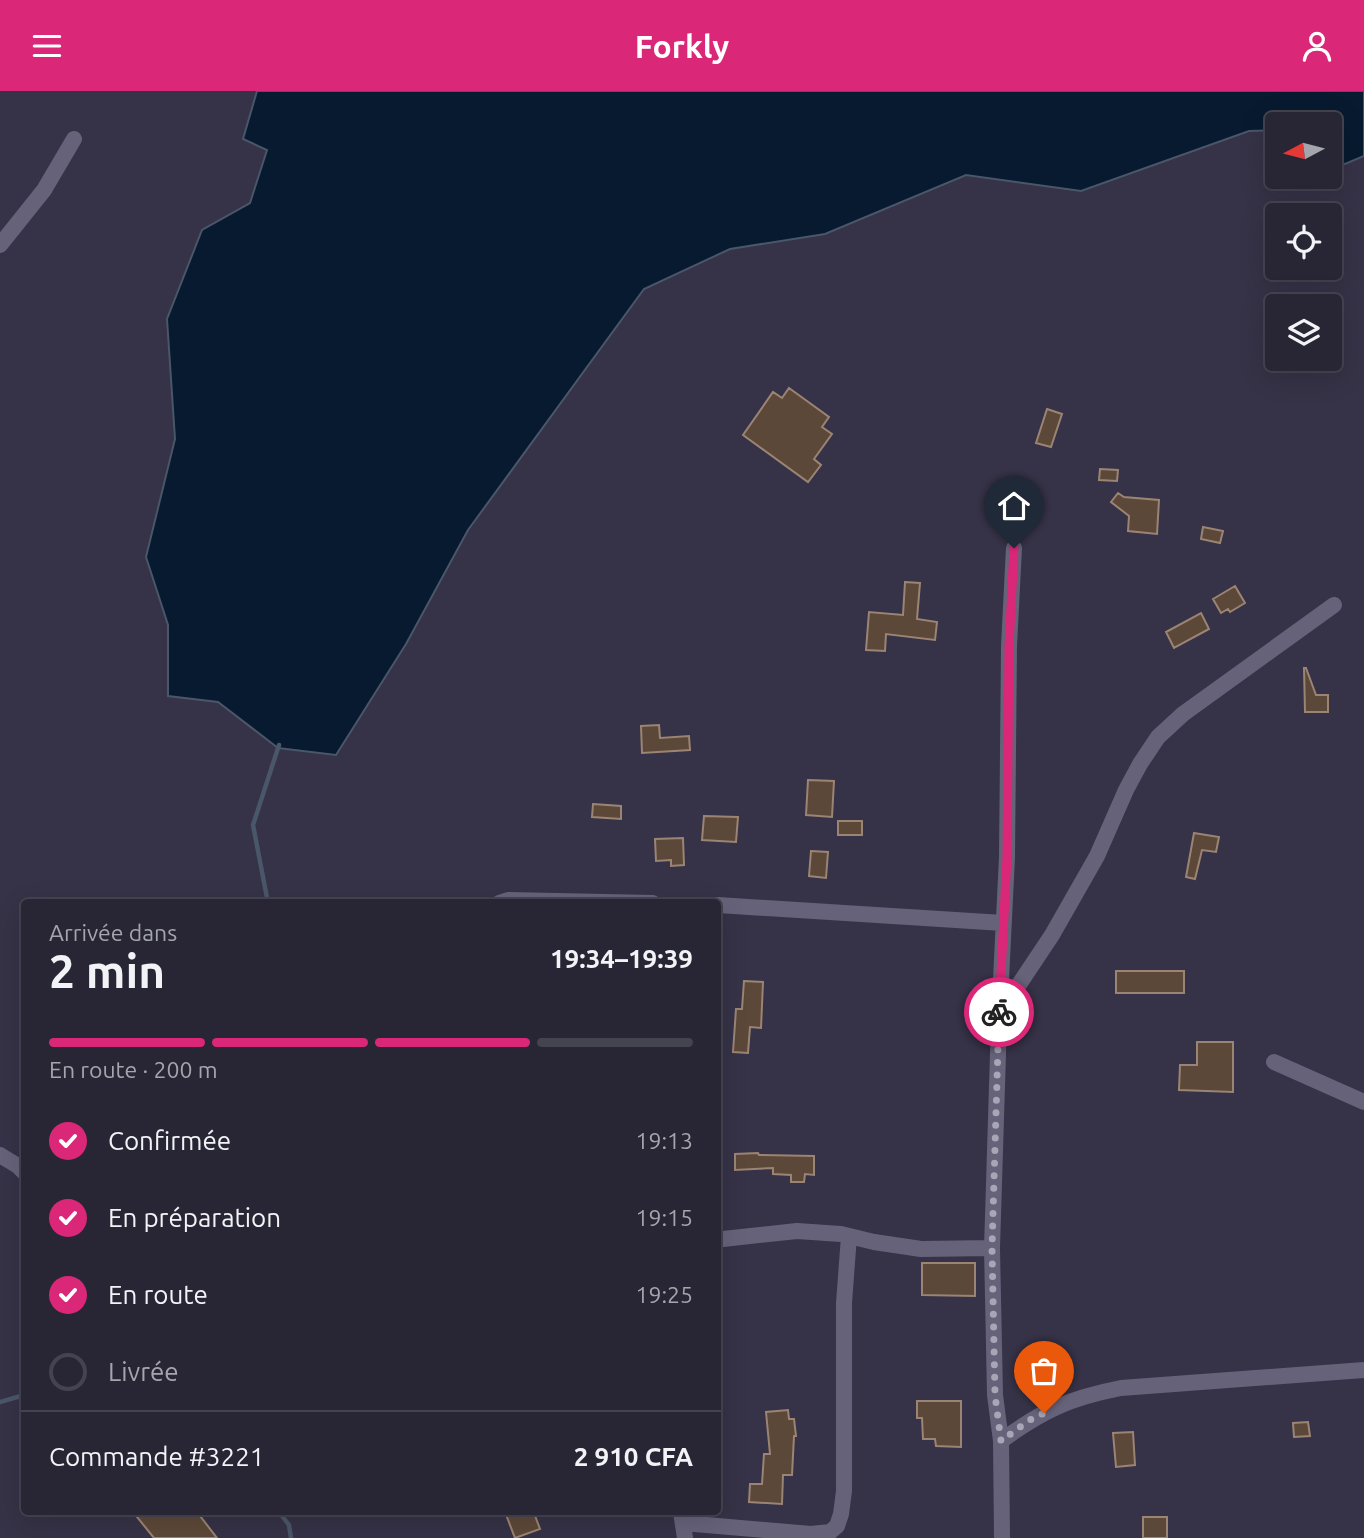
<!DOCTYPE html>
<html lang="fr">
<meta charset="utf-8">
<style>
:root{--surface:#282635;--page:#302e3d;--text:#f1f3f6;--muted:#a5a5ad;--line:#444350;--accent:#db2777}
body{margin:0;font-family:Ubuntu,sans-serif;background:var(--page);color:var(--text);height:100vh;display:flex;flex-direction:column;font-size:26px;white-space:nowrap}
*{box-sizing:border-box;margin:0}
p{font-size:23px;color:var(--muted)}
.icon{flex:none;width:38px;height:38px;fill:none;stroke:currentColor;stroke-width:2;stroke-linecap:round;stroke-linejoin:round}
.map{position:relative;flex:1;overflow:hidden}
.sheet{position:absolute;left:21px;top:808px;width:700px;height:616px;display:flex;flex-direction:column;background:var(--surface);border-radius:7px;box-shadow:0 7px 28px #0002,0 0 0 2px var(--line)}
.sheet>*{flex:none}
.needle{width:46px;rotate:263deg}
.tools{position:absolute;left:1265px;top:21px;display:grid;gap:14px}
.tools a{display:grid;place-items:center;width:77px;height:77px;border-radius:7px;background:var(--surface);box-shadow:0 7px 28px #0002,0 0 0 2px var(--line);font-size:35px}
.pin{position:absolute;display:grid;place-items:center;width:60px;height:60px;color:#fff;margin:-72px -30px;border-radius:50% 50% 50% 0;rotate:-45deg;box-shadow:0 0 7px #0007}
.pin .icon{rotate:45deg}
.courier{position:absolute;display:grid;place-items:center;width:70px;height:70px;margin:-35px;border:5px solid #db2777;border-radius:50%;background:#fff;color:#222;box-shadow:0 2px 9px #0007}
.overview em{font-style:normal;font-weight:700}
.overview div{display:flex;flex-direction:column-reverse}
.overview{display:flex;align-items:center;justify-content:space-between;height:119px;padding:0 28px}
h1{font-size:46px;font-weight:700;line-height:52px}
.bar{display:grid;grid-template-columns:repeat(4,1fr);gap:10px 7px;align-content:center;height:84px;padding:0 28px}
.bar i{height:9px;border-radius:5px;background:var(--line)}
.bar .current{background:var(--accent)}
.bar p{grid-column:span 4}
.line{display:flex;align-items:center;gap:18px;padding:0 28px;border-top:2px solid var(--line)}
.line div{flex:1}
ol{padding:0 28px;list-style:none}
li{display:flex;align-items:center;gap:21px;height:77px}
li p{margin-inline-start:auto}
li .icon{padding:7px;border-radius:50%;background:var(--accent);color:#fff;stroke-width:4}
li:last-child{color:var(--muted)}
li i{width:38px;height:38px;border:4px solid var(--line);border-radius:50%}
header{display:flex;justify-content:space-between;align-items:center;height:91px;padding:0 28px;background:var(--accent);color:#fff;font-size:32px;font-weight:700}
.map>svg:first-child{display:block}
.water{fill:#071a2f;stroke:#4a5669;stroke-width:2}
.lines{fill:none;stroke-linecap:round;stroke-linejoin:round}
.stream{stroke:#4a5669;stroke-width:4.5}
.building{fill:#5c4838;stroke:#9b8473;stroke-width:2}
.minor{stroke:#65627a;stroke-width:16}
.done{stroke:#a8a5b6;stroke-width:7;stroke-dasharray:0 12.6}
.route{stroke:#db2777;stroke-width:9}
</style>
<header><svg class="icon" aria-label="menu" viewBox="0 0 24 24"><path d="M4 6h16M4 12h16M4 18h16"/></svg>Forkly<svg class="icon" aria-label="person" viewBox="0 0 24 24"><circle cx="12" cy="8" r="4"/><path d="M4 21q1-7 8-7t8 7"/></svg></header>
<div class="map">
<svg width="1364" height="1447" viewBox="0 0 1364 1447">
<rect width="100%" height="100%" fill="#363247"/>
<path class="water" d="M257,0H1364V65L1345,73L1330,71V33H1278L1277,39L1249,40L1081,100L966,84L825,143L730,158L644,198L468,439L406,553L336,664L278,657L218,611L168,605V534L146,466L175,348L167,228L202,139L250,112L267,59L243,48Z"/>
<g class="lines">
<path class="stream" d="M268,812L253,734L279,654
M0,1311L24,1304
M279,1421L289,1434L291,1447"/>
</g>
<path class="building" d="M789,297L829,326L822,336L832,343L814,368L821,374L808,391L743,344L773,301L782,307Z
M1047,318L1062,323L1051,356L1036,352Z
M1100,378L1118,379L1117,390L1099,389Z
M1118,402L1124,406L1159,409L1157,443L1128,440L1129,425L1111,411Z
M1203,436L1223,440L1220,452L1201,448Z
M905,491L920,492L917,528L937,531L935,549L886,543L885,560L866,559L869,521L903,524Z
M1235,495L1245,512L1230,521L1228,518L1221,522L1213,508Z
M1201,522L1209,538L1174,557L1166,541Z
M1304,577H1306L1316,604H1328V621H1305Z
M659,634L660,647L689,645L690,659L642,662L641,635Z
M808,689L834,690L832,726L806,724Z
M593,713L621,715V728L592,726Z
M704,725L738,726L736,751L702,749Z
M838,730H862V744H838Z
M1194,742L1219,746L1216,761L1202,759L1195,788L1186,786Z
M683,747L684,774L671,775V769L656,770L655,748Z
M811,760L828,761L826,787L809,785Z
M1116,880H1184V902H1116Z
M744,890L763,891L761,937L750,936L748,962L733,961L736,918H742Z
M1197,951H1233V1001L1179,999L1180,974H1197Z
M758,1062L759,1064L814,1065V1084L805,1083L804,1091H791V1084L773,1083V1077L735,1079V1063Z
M922,1172H975V1205L922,1204Z
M1023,1269L1052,1270V1285H1023Z
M917,1310H961V1356L936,1355L935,1348H923L922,1327H917Z
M788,1319L789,1328H794L796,1345H794L792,1384H783L782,1413L749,1411L750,1393H762L764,1363H770L766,1321Z
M1308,1331L1310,1345L1294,1346L1293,1332Z
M1133,1341L1135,1374L1116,1376L1113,1342Z
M133,1421H197L217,1447H154Z
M505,1421H524L526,1425L534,1422L540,1438L515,1447Z
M1143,1426H1167V1447H1143Z"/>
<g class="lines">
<path class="minor" d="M0,154L44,99L74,48
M499,812L508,809L653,812
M718,814L1003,832
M1001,925L1014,901L1052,844L1097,765L1126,699L1140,673L1158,646L1183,623L1334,514
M1274,971L1364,1011
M0,1064L18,1075L24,1081
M718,1147L723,1148L797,1140L841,1143L874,1151L921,1158L992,1157
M1001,1350C1043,1319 1070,1307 1121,1297L1364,1279
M681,1421L685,1447
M683,1432L811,1443L830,1441L837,1435L841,1423L844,1400V1212L849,1145
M1002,1447L1001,1350L995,1304L992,1157L999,930L1007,766L1009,555L1014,457"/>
</g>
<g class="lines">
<path class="done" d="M999,921L992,1157L995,1304L1001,1350L1028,1330L1044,1322"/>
<path class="route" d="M999,921L1007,766L1009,555L1014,457"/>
</g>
</svg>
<div class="tools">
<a><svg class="needle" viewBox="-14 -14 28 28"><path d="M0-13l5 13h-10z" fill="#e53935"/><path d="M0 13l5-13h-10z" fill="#a5a5ad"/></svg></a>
<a><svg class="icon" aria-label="locate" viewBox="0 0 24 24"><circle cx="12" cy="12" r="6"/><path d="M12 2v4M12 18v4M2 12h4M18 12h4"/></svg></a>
<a><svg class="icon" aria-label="layers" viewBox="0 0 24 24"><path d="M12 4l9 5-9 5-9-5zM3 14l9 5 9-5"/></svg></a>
</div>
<div class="pin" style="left:1044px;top:1322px;background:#ea580c"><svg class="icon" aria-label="bag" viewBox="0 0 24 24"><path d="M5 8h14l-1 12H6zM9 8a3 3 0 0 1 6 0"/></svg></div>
<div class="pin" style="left:1014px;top:457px;background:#1f2937"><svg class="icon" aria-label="home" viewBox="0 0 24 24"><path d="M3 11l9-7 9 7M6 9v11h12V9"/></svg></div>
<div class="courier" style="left:999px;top:921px"><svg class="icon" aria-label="bike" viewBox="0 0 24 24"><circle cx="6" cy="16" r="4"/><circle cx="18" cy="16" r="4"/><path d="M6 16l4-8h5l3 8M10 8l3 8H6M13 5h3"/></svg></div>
<section class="sheet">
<div class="overview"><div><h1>2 min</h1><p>Arrivée dans</p></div><em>19:34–19:39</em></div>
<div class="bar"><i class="current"></i><i class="current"></i><i class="current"></i><i></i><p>En route · 200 m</p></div>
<ol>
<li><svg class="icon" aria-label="check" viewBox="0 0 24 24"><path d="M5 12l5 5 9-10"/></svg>Confirmée<p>19:13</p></li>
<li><svg class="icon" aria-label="check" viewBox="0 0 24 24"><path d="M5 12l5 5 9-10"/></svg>En préparation<p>19:15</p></li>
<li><svg class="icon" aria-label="check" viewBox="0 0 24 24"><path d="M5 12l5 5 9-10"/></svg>En route<p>19:25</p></li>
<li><i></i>Livrée</li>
</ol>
<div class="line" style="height:91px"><div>Commande #3221</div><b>2 910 CFA</b></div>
</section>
</div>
